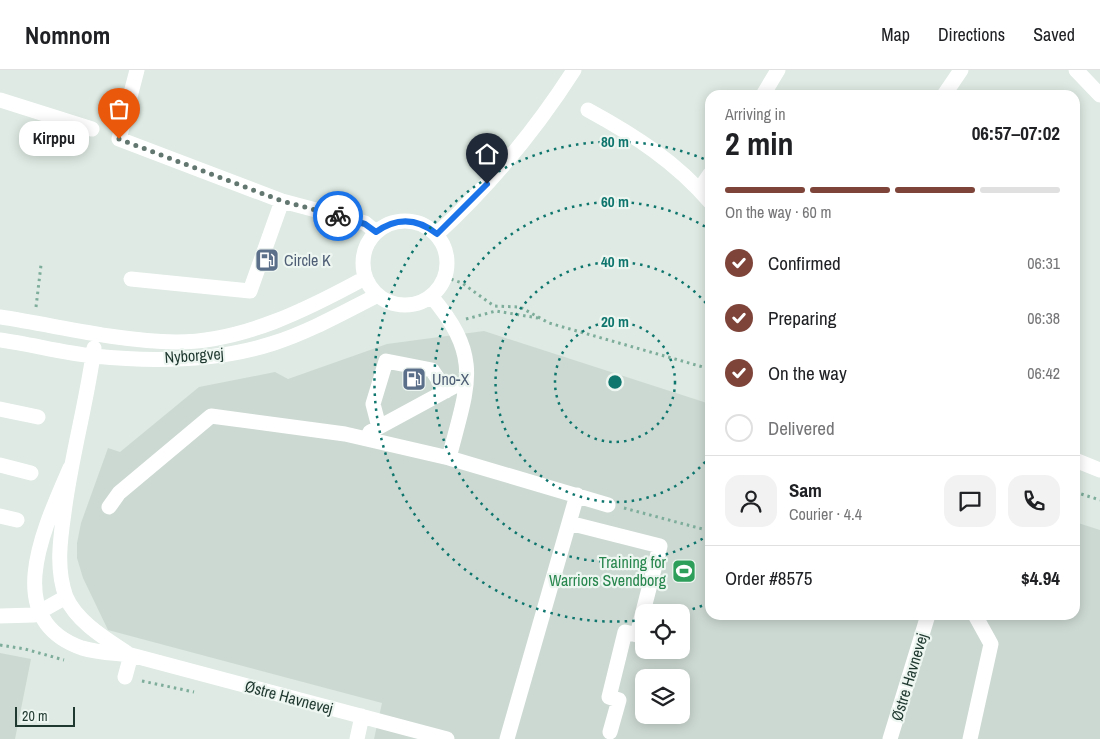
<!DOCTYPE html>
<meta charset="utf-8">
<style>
:root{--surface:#fff;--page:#f2f2f2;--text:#202124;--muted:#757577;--line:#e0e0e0;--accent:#7e443a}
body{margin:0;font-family:"Archivo Narrow",sans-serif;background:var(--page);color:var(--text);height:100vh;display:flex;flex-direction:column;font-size:19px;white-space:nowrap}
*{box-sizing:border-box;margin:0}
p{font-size:16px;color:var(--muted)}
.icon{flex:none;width:28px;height:28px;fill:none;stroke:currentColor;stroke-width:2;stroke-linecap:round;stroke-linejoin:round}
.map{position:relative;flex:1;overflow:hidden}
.panel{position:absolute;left:705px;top:20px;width:375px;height:530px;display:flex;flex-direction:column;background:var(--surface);border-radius:15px;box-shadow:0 2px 12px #0003}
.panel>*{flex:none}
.controls{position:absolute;left:635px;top:534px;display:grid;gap:10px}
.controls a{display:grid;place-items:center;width:55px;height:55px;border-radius:10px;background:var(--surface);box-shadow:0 2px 12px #0003;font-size:25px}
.scale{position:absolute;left:15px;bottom:12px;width:60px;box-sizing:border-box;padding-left:5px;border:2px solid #1f3930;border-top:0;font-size:14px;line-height:18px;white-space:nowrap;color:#1f3930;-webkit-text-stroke:4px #eef6f1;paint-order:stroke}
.pin{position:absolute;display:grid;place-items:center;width:42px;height:42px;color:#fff;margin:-51px -21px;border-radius:50% 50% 50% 0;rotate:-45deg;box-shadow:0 0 5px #0007}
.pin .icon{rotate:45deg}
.courier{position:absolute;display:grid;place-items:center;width:50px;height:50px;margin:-25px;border:4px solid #1a73e8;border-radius:50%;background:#fff;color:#222;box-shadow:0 1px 6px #0007}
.bubble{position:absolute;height:35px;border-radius:15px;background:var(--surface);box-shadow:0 2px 12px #0003;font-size:16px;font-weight:700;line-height:35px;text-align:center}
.head em{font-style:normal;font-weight:700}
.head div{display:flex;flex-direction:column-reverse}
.head{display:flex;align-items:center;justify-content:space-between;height:85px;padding:0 20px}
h1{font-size:32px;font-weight:700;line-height:38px}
.bar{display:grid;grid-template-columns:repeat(4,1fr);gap:8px 5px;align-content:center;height:60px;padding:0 20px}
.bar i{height:6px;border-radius:4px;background:var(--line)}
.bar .selected{background:var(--accent)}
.bar p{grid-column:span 4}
.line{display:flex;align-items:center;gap:12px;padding:0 20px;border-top:1px solid var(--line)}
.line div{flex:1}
.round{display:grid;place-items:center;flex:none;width:52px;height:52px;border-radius:15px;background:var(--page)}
ol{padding:0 20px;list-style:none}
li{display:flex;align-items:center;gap:15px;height:55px}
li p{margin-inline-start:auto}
li .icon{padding:5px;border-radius:50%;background:var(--accent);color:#fff;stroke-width:4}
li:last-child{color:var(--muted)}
li i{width:28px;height:28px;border:2px solid var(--line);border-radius:50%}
header{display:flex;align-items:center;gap:30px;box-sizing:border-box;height:70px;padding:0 25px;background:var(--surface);border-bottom:1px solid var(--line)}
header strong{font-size:24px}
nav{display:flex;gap:28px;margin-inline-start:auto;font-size:18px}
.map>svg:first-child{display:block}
.built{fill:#ccd9d2;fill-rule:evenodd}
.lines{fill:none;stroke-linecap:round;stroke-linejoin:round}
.path{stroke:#7ead9b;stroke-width:3;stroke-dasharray:2.5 4;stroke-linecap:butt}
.minor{stroke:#fff;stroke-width:15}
.done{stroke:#62776f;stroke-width:5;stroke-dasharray:0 9}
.route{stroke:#1a73e8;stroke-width:6}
.ring{fill:none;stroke:#0f766e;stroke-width:2.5;stroke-dasharray:2.5 5}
.labels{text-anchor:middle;stroke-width:4.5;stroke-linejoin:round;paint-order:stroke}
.service-label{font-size:16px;fill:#4e5e75;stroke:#eef6f1;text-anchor:start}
.street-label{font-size:16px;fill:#1f3930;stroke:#eef6f1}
.leisure-label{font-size:16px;fill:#27864d;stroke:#eef6f1;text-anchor:end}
.centre{fill:#0f766e;stroke:#eef6f1;stroke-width:2.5}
.ring-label{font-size:15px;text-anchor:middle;font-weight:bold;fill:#0f766e;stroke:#eef6f1;stroke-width:4.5;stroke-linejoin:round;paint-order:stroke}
</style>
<header>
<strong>Nomnom</strong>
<nav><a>Map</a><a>Directions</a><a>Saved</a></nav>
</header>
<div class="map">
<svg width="1100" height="669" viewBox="0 0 1100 669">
<rect width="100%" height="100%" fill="#deeae3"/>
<path class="built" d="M484,261L710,334V545H1075V452L1100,460V669H374L382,633L108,560L83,508L77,488V473L81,453L108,378L120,382L199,317L275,302L288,309L387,274ZM644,542H681V580H644ZM644,608H681V645H644Z
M0,583L31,589L15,669H0Z"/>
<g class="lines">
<path class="path" d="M445,207L462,213L494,236L520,237L549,253L710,299
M36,237L41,195
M466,249L496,241L538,248
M1075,422L1100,430
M624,438L710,461
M0,575L25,579L64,590
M142,611L194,622"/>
<path class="minor" d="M137,0L119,69L282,131L365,153L376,162
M1076,0L1100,25
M763,25L778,0
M944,25L961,0
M0,30L92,59
M588,40C634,65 676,92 710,132
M699,120L710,104
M363 193a42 42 0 1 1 84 0a42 42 0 1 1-84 0Z
M437,164C490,115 535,61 574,0
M131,209L250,221L282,131
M431,226C484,288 467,316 449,388
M0,247C59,256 117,271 176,272C243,272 308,239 365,208
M0,270C31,274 62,283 94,286C152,292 218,291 274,273C311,261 344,242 378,225
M94,278C87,332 71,387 64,443C60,470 56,500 66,527C76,551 106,569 127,583
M0,339L38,347
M379,357L373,334L386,291L432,300L446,321
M370,362L453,317
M1075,390L1100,400
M0,395L31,403
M70,398C44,458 0,549 82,578C98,583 115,583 131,585L447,669
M109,437L119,423L211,346L345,364L449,388L608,435
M0,446L17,450
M569,453L660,476L637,565L625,562L609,627L619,630L610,662
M0,546L34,545L66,527
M125,607L131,585
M357,669L362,646
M507,669L577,425
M890,669L928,545
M970,669L991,574L975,545"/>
</g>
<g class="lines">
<path class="done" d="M119,69L282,131L338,146"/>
<path class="route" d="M338,146L365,154L376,162C397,147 417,148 437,164L487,114"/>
</g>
<g class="ring">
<circle cx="615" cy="312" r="60"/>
<path d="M710 386A120 120 0 1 1 710 238"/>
<path d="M709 465A180 180 0 1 1 709 159"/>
<path d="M709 533A240 240 0 0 1 683 542M642 550A240 240 0 1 1 709 91"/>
</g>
<defs>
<g id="fuel-square" transform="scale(1.25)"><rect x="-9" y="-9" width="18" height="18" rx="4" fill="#5c6f8a" stroke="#eef6f1"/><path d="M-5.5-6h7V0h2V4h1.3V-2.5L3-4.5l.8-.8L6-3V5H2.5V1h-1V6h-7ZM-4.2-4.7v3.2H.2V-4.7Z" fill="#fff"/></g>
<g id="stadium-square" transform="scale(1.25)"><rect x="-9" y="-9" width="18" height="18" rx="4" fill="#2e9e5b" stroke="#eef6f1"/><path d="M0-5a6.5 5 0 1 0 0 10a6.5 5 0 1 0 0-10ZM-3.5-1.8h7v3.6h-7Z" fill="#fff"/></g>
</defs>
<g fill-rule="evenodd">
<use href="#fuel-square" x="267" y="190"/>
<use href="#fuel-square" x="414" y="309"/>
<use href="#stadium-square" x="684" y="501"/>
</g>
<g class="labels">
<g class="service-label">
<text x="284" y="196">Circle K</text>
<text x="432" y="315">Uno-X</text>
</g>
<g class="street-label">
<text transform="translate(194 285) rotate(-4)" y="6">Nyborgvej</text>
<text transform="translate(909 607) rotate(-73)" y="6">Østre Havnevej</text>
<text transform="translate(289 627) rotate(15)" y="6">Østre Havnevej</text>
</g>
<g class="leisure-label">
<text x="666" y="498">Training for<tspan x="666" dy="18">Warriors Svendborg</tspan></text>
</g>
</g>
<circle cx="615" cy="312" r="8" class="centre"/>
<g class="ring-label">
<text x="615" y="77">80 m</text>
<text x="615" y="137">60 m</text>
<text x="615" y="197">40 m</text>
<text x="615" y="257">20 m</text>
</g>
</svg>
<div class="controls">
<a><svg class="icon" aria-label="locate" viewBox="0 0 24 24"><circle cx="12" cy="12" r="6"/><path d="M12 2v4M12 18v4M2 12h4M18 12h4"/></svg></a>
<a><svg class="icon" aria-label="layers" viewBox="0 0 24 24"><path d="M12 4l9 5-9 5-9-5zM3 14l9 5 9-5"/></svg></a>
</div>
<div class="scale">20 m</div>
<div class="pin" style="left:119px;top:69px;background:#ea580c"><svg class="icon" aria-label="bag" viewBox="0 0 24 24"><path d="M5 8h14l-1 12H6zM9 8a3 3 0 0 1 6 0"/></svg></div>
<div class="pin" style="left:487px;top:114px;background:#1f2937"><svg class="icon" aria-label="home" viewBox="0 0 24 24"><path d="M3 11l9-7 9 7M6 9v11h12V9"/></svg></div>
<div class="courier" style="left:338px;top:146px"><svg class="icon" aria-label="bike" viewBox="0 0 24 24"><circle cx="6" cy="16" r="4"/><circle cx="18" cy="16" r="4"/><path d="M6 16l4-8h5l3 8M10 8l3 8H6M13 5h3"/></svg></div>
<div class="bubble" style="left:19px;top:51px;width:70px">Kirppu</div>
<section class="panel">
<div class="head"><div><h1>2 min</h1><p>Arriving in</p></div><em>06:57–07:02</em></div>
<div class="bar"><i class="selected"></i><i class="selected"></i><i class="selected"></i><i></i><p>On the way · 60 m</p></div>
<ol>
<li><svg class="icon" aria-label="check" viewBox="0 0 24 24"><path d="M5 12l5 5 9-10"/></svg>Confirmed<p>06:31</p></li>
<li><svg class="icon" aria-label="check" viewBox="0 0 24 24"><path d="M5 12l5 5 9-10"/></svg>Preparing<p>06:38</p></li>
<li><svg class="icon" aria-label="check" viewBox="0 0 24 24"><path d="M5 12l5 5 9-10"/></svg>On the way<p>06:42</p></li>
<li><i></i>Delivered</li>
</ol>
<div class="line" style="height:90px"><a class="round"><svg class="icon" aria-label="person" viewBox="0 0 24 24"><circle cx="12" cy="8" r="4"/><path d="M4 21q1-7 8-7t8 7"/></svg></a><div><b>Sam</b><p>Courier · 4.4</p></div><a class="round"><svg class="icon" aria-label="chat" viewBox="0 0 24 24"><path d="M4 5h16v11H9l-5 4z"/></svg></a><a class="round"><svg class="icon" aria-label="phone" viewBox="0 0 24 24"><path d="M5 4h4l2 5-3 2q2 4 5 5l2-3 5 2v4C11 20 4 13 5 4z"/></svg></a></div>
<div class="line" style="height:65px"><div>Order #8575</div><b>$4.94</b></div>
</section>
</div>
